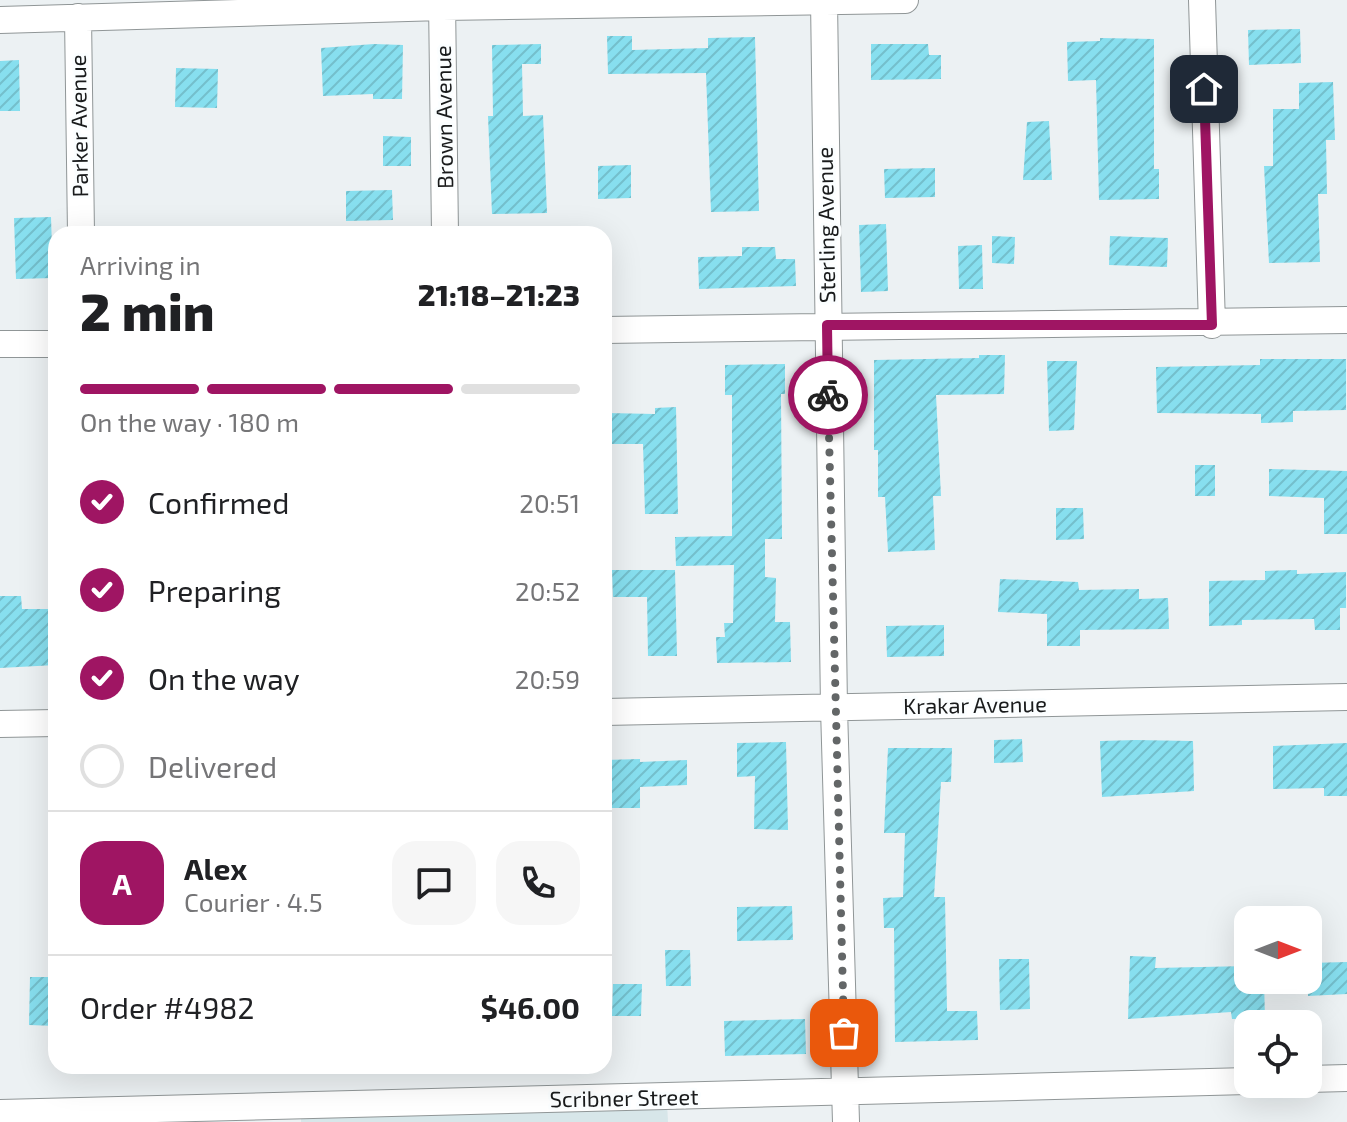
<!DOCTYPE html>
<meta charset="utf-8">
<style>
:root{--surface:#fff;--page:#f6f6f6;--text:#202124;--muted:#757577;--line:#e0e0e0;--accent:#9f1563}
body{margin:0;font-family:"Exo 2",sans-serif;background:var(--page);color:var(--text);height:100vh;display:flex;flex-direction:column;font-size:30px;white-space:nowrap}
*{box-sizing:border-box;margin:0}
p{font-size:26px;color:var(--muted)}
.icon{flex:none;width:44px;height:44px;fill:none;stroke:currentColor;stroke-width:2;stroke-linecap:round;stroke-linejoin:round}
.map{position:relative;flex:1;overflow:hidden}
.details{position:absolute;left:48px;top:226px;width:564px;height:848px;display:flex;flex-direction:column;background:var(--surface);border-radius:24px;box-shadow:0 8px 32px #0002}
.details>*{flex:none}
.needle{width:52px;rotate:90deg}
.controls{position:absolute;left:1234px;top:906px;display:grid;gap:16px}
.controls a{display:grid;place-items:center;width:88px;height:88px;border-radius:16px;background:var(--surface);box-shadow:0 8px 32px #0002;font-size:40px}
.pin{position:absolute;display:grid;place-items:center;width:68px;height:68px;color:#fff;margin:-34px;border-radius:16px;box-shadow:0 4px 12px #0006}
.courier{position:absolute;display:grid;place-items:center;width:80px;height:80px;margin:-40px;border:6px solid #9f1563;border-radius:50%;background:#fff;color:#222;box-shadow:0 2px 10px #0007}
.summary em{font-style:normal;font-weight:800}
.summary div{display:flex;flex-direction:column-reverse}
.summary{display:flex;align-items:center;justify-content:space-between;height:136px;padding:0 32px}
h1{font-size:52px;font-weight:800;line-height:60px}
.bar{display:grid;grid-template-columns:repeat(4,1fr);gap:12px 8px;align-content:center;height:96px;padding:0 32px}
.bar i{height:10px;border-radius:6px;background:var(--line)}
.bar .current{background:var(--accent)}
.bar p{grid-column:span 4}
.line{display:flex;align-items:center;gap:20px;padding:0 32px;border-top:2px solid var(--line)}
.line div{flex:1}
.round{display:grid;place-items:center;flex:none;width:84px;height:84px;border-radius:24px;background:var(--page)}
ol{padding:0 32px;list-style:none}
li{display:flex;align-items:center;gap:24px;height:88px}
li p{margin-inline-start:auto}
li .icon{padding:8px;border-radius:50%;background:var(--accent);color:#fff;stroke-width:4}
li:last-child{color:var(--muted)}
li i{width:44px;height:44px;border:4px solid var(--line);border-radius:50%}
.map>svg:first-child{display:block}
.built{fill:#d7e6e9}
.building{fill:url(#building-hatch)}
.lines{fill:none;stroke-linecap:round;stroke-linejoin:round}
.minor-casing{stroke:#909697;stroke-width:28}
.minor{stroke:#fff;stroke-width:26}
.done{stroke:#636667;stroke-width:8;stroke-dasharray:0 14.4}
.route{stroke:#9f1563;stroke-width:10}
.labels{text-anchor:middle;stroke-width:6;stroke-linejoin:round;paint-order:stroke}
.street-label{font-size:22px;fill:#191b1c;stroke:#fbfeff}
</style>
<div class="map">
<svg width="1347" height="1122" viewBox="0 0 1347 1122">
<defs>
<pattern id="building-hatch" width="6" height="6" patternUnits="userSpaceOnUse" patternTransform="scale(2)"><rect width="6" height="6" fill="#87dfef"/><path d="M-1 1l2-2M0 6l6-6M5 7l2-2" fill="none" stroke="#74bfcc"/></pattern>
</defs>
<rect width="100%" height="100%" fill="#ecf1f3"/>
<path class="built" d="M667,1102L668,1122H301V1110Z"/>
<path class="building" d="M1300,29L1301,63L1249,65L1248,30Z
M607,36H632V50L708,48V38L755,37L759,211L711,212L706,73L608,74Z
M1100,38L1154,39V169H1159V199L1099,200L1096,80L1068,81L1067,42L1100,41Z
M374,44L403,45L402,99H373V94L323,96L321,48Z
M541,44V64H522L523,116L543,115L547,213L492,214L488,116H493L492,45Z
M871,44H928L929,55H941V79L871,80Z
M19,60L20,111H0V61Z
M176,68L218,69L217,108L175,107Z
M1333,82L1335,140H1326L1327,194H1318L1320,262L1269,263L1264,166H1273V109H1299V83Z
M1049,121L1052,180H1023L1027,122Z
M383,136L411,137V166H383Z
M631,165V198L598,199V166Z
M935,168V197L885,198L884,169Z
M392,190L393,220L346,221V191Z
M51,217L53,278L16,279L14,218Z
M886,224L888,291L861,292L859,225Z
M992,236L1015,237L1014,264L992,263Z
M1110,236L1168,238L1167,267L1109,265Z
M982,245L983,289H959L958,246Z
M742,247H775L776,259H795L796,286L699,289L698,257L742,256Z
M979,355H1005L1004,394L936,395L941,496H933L935,550L888,552L885,497H878V450H874V360L979,358Z
M1260,359H1346V410L1293,411V422L1261,423V414L1157,413L1156,367L1260,365Z
M1047,361H1077L1074,430L1049,431Z
M785,364V394H781L782,539H765V577L776,578L775,622H790L791,662L717,663L716,637H725L724,623H733L734,565L676,566L675,537L732,536V395H725V365Z
M676,407L678,514H645L643,444H606V413L655,414V408Z
M1195,465H1215V496H1195Z
M1269,469L1347,471V534H1324V498L1269,496Z
M1056,508H1083L1084,539L1056,540Z
M612,570H675L677,656H648L647,597H613Z
M1297,570V574L1346,572V608H1340V630H1315L1314,619L1242,620V625L1209,626V581L1265,580V571Z
M1000,579L1078,582L1079,590L1139,589V599L1168,598L1169,629L1080,630V646H1047V614L998,612Z
M0,596H21L22,609H56V665L0,668Z
M944,625V656L887,657L886,626Z
M1022,739L1023,762L994,763V740Z
M1136,740L1193,741L1194,791L1102,797L1100,741Z
M786,742L788,830L754,829L755,776L737,777V743Z
M1347,743V796H1324V788L1273,789V746Z
M888,748H952L951,782H941L934,897H945L947,1011H977L978,1040L895,1042L894,928H884L883,898L903,897L905,833H884Z
M640,759V762L687,760V785L640,787V808H605L604,760Z
M792,906L793,940L737,941V907Z
M665,950H690L691,986H666Z
M1130,956L1156,957L1155,968L1248,966V980H1264L1265,1019H1232L1231,1012L1128,1019Z
M999,959H1029L1030,1009L1000,1010Z
M1347,962V994L1308,996V963Z
M30,977H56V1026L29,1025Z
M613,984H642L641,1016H612Z
M805,1019L806,1054L725,1056L724,1021Z"/>
<g class="lines">
<g class="minor-casing">
<path id="minor" d="M442,0L445,234
M824,0L834,708L846,1122
M1202,0L1212,325
M78,17L81,234
M0,20L442,7L905,0
M604,330L1347,320
M0,344H56
M604,712L1347,697
M0,724L56,723
M1308,1079L1347,1078
M0,1113L1248,1081"/>
</g>
<use href="#minor" class="minor"/>
</g>
<g class="lines">
<path class="done" d="M828,395L844,1033"/>
<path class="route" d="M828,395L827,325H1212L1204,89"/>
</g>
<g class="labels">
<g class="street-label">
<text transform="translate(444 117) rotate(-91)" y="8">Brown Avenue</text>
<text transform="translate(79 126) rotate(-91)" y="8">Parker Avenue</text>
<text transform="translate(826 225) rotate(-91)" y="8">Sterling Avenue</text>
<text transform="translate(975 705) rotate(-1)" y="8">Krakar Avenue</text>
<text transform="translate(624 1098) rotate(-1)" y="8">Scribner Street</text>
</g>
</g>
</svg>
<div class="controls">
<a><svg class="needle" viewBox="-14 -14 28 28"><path d="M0-13l5 13h-10z" fill="#e53935"/><path d="M0 13l5-13h-10z" fill="#757577"/></svg></a>
<a><svg class="icon" aria-label="locate" viewBox="0 0 24 24"><circle cx="12" cy="12" r="6"/><path d="M12 2v4M12 18v4M2 12h4M18 12h4"/></svg></a>
</div>
<div class="pin" style="left:844px;top:1033px;background:#ea580c"><svg class="icon" aria-label="bag" viewBox="0 0 24 24"><path d="M5 8h14l-1 12H6zM9 8a3 3 0 0 1 6 0"/></svg></div>
<div class="pin" style="left:1204px;top:89px;background:#1f2937"><svg class="icon" aria-label="home" viewBox="0 0 24 24"><path d="M3 11l9-7 9 7M6 9v11h12V9"/></svg></div>
<div class="courier" style="left:828px;top:395px"><svg class="icon" aria-label="bike" viewBox="0 0 24 24"><circle cx="6" cy="16" r="4"/><circle cx="18" cy="16" r="4"/><path d="M6 16l4-8h5l3 8M10 8l3 8H6M13 5h3"/></svg></div>
<section class="details">
<div class="summary"><div><h1>2 min</h1><p>Arriving in</p></div><em>21:18–21:23</em></div>
<div class="bar"><i class="current"></i><i class="current"></i><i class="current"></i><i></i><p>On the way · 180 m</p></div>
<ol>
<li><svg class="icon" aria-label="check" viewBox="0 0 24 24"><path d="M5 12l5 5 9-10"/></svg>Confirmed<p>20:51</p></li>
<li><svg class="icon" aria-label="check" viewBox="0 0 24 24"><path d="M5 12l5 5 9-10"/></svg>Preparing<p>20:52</p></li>
<li><svg class="icon" aria-label="check" viewBox="0 0 24 24"><path d="M5 12l5 5 9-10"/></svg>On the way<p>20:59</p></li>
<li><i></i>Delivered</li>
</ol>
<div class="line" style="height:144px"><b class="round" style="background:var(--accent);color:#fff">A</b><div><b>Alex</b><p>Courier · 4.5</p></div><a class="round"><svg class="icon" aria-label="chat" viewBox="0 0 24 24"><path d="M4 5h16v11H9l-5 4z"/></svg></a><a class="round"><svg class="icon" aria-label="phone" viewBox="0 0 24 24"><path d="M5 4h4l2 5-3 2q2 4 5 5l2-3 5 2v4C11 20 4 13 5 4z"/></svg></a></div>
<div class="line" style="height:104px"><div>Order #4982</div><b>$46.00</b></div>
</section>
</div>
